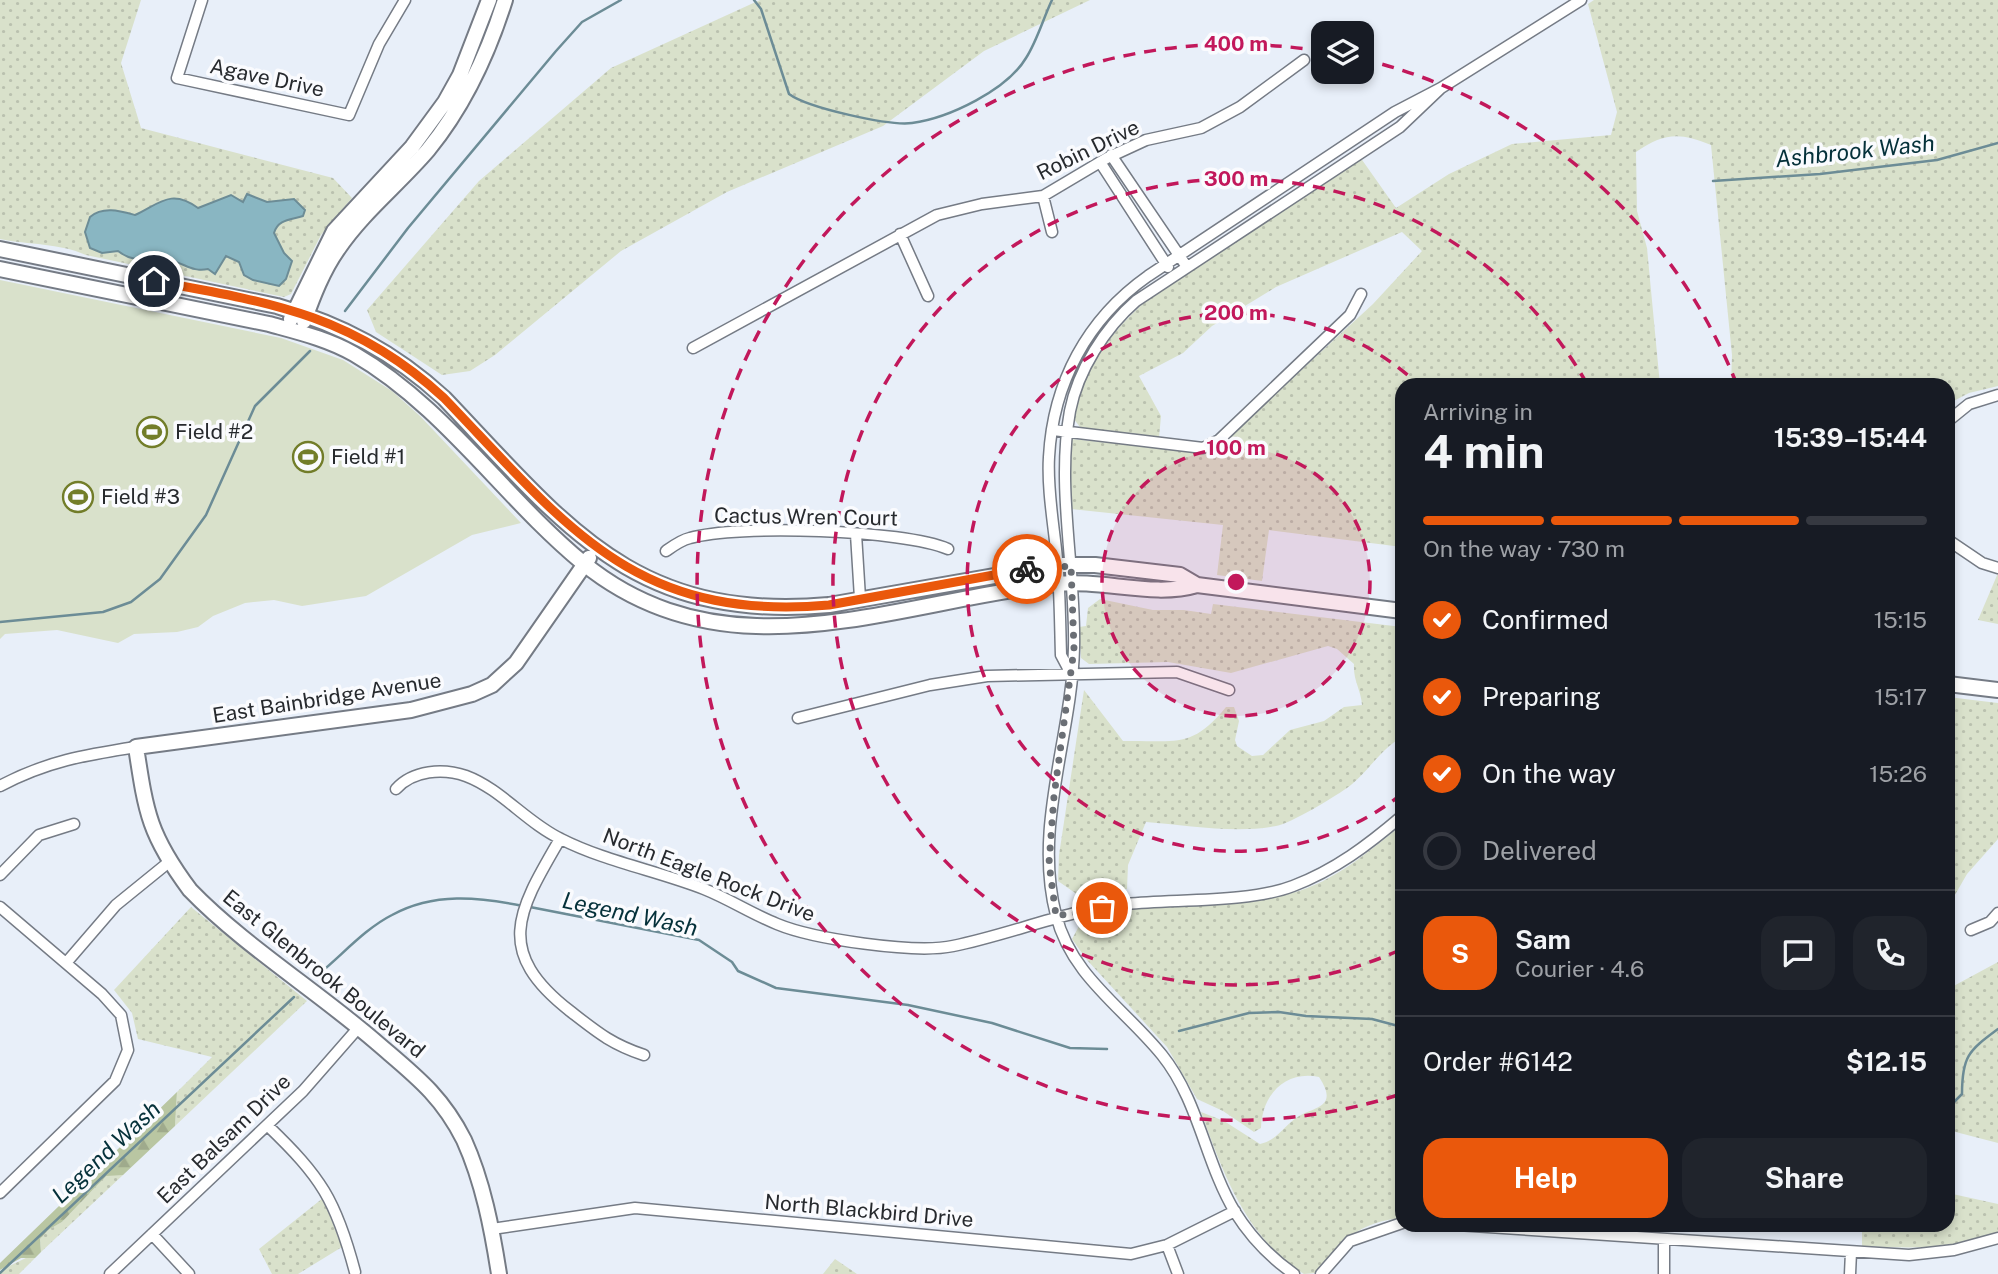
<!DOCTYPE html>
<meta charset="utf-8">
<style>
:root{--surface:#171b24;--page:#20242c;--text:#f1f3f6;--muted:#9ea1a6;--line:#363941;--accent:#ea580c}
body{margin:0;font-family:"Public Sans",sans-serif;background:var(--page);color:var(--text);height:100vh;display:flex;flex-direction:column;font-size:26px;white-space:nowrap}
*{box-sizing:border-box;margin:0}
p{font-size:23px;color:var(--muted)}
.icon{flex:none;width:38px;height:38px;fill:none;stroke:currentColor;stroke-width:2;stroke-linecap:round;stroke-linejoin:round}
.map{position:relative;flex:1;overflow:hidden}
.drawer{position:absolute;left:1395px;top:378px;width:560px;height:854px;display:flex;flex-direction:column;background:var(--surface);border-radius:21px;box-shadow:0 4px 10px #0003}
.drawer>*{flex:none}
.fabs{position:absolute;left:1311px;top:21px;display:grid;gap:14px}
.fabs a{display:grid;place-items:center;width:63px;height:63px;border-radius:14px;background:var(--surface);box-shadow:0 4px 10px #0003;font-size:35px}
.pin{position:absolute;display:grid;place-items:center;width:60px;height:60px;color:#fff;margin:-30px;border:4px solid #fff;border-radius:50%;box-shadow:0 2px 7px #0007}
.courier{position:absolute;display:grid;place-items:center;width:70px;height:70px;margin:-35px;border:5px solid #ea580c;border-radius:50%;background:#fff;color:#222;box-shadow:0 2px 9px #0007}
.summary em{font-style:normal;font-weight:700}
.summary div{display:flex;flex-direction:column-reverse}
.summary{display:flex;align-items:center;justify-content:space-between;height:119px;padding:0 28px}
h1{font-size:46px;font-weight:700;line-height:52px}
.bar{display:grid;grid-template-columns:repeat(4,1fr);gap:10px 7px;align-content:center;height:84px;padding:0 28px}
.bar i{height:9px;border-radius:5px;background:var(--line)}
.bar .selected{background:var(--accent)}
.bar p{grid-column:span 4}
.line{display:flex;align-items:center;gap:18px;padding:0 28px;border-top:2px solid var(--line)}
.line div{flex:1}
.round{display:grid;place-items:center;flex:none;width:74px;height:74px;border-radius:21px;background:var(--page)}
ol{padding:0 28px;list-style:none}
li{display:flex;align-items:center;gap:21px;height:77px}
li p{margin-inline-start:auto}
li .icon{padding:7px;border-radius:50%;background:var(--accent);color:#fff;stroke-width:4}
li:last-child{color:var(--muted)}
li i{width:38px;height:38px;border:4px solid var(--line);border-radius:50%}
.primary-button{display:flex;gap:14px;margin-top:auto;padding:14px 28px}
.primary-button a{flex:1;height:80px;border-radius:21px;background:var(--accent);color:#fff;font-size:28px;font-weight:700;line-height:80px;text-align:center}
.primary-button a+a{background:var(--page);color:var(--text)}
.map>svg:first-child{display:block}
.grass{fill:url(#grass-dots)}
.forest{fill:url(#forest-firs)}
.park{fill:#d9e1cb}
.water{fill:#89b6c2;stroke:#6c8c96;stroke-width:2}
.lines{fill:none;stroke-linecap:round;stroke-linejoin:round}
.stream{stroke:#6c8c96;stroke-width:2.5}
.street-casing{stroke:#757b85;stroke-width:13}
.secondary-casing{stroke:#757b85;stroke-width:18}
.street{stroke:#fff;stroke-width:10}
.secondary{stroke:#fff;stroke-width:14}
.done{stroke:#6b6f75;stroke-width:7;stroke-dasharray:0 12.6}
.route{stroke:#ea580c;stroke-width:9}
.ring{fill:none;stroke:#c2185b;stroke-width:3.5;stroke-dasharray:12 9}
.labels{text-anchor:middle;stroke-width:7;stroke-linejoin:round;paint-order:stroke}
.street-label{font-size:21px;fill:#272a2e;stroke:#fafbfe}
.poi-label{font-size:21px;fill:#272a2e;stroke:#fafbfe;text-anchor:start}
.water-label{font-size:23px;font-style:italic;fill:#05313a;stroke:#fafbfe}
.centre{fill:#c2185b;stroke:#fafbfe;stroke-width:3.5}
.ring-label{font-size:21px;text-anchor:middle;font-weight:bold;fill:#c2185b;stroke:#fafbfe;stroke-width:7;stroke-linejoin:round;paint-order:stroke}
</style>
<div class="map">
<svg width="1998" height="1274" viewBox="0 0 1998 1274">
<defs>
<pattern id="grass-dots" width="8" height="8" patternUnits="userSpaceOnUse" patternTransform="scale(1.75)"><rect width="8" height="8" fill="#d9e1cb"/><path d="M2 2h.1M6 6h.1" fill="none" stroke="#bac1af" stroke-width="1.8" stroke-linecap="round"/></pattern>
<pattern id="forest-firs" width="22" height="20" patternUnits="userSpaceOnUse" patternTransform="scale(1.75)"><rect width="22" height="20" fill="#b9c6a2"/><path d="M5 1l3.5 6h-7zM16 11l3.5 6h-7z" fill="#9faa8c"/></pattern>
</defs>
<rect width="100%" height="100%" fill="#e8eff9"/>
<path class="grass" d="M0,0H141L121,63L141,128L333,178L352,198L321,235L291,294L284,297L86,255C59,243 29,245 0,239Z
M760,0H1090L984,51L883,126L727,192L621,251L495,355L470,371L442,375L376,332L367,310L479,181L611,68Z
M1594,0H1998V386L1969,393L1948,404V385H1731L1732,355L1711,145C1679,132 1664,133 1636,152L1637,211L1647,248L1660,385H1402V547L1269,530L1262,581L1217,575L1223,525L1071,509L1069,451L1072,439L1196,452L1225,440L1373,304L1422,251L1402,232L1276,287L1212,326L1183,353L1139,376L1161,416L1159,438L1080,427L1073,418C1085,366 1113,328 1153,295L1360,157L1396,208L1449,174L1512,144L1611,135L1617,112L1588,4Z
M1998,573V624L1978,620Z
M1100,599L1153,610H1184L1211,614L1213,604L1402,627V737C1377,752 1369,772 1347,788C1332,798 1292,823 1276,826C1235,834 1187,825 1146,822L1128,865L1127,889L1078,895L1058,881L1059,855L1084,690L1123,741C1175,740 1191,750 1226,707H1234L1239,721L1235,740L1237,746L1252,756L1263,755L1290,730L1324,721L1344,707L1362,705C1361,689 1353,681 1354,664L1337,649L1328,646L1231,673L1168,662L1089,664L1081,658L1079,627L1086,626L1088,608Z
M1948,697L1998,703V839L1967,874L1948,907Z
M1402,825V1218C1361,1221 1339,1242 1315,1273L1304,1274C1246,1238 1223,1173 1201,1112L1224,1121L1260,1144C1277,1140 1282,1128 1296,1118C1313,1106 1340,1109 1319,1077C1285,1070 1262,1095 1261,1128L1254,1132L1223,1111L1197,1099L1167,1047L1087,960L1072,939L1084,917C1152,901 1224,911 1292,893C1334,882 1369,851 1402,825Z
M191,907L307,1001L175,1126L177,1092L212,1057L138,1039L132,1013L114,990Z
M1998,962V1143L1948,1130V989Z
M113,1174L123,1175L41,1252L40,1239L48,1230L62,1222L106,1176Z
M1948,1193L1998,1204V1232C1955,1251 1907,1248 1862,1246V1225H1948Z
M323,1198L342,1247L298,1274H272L259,1249Z
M1628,1225H1677L1668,1232L1627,1230Z
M30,1256L35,1258L19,1274H0L1,1270Z
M835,1259L857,1274H823Z"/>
<path class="forest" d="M177,1092L175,1126L123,1175L106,1176L62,1222L48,1230L40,1239L41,1252L35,1258H21L0,1270V1263Z"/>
<path class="park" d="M0,280L281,338L343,360L392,391L420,416L521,523L472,535L366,596L302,606L274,600L245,603L213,616L198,627L177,632L134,634L118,643L57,630L5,634L0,639Z"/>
<path class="water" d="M247,194L267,202L294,199L305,210L303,216C291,220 278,219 274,233L284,253L292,261L286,279L279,286L253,280L244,275L239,262L226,256L215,274L208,269C191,273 183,261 166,260C147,258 135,264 118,251L102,253L90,248L85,232L90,217C103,206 120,211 135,215C159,204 171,188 198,208L231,195L243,202Z"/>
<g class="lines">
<path class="stream" d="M754,0L761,9L789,94C808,108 889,126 912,123C949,118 1007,90 1026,58C1037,41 1043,19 1052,0
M1713,181L1820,174L1937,160L1998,143
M345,311L408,228L556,51L582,22L621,0
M0,622L103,612L131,602L160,579L206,515L255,406L310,351
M530,907L699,940L732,962L738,971L776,988L908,1005L992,1023L1070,1048L1107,1049
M320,973C343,954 366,928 392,915C434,892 479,897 523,906
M1179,1031L1249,1013L1279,1012L1306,1016L1372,1019L1402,1027
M1948,1108L1962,1094C1962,1057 1968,1051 1998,1029
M0,1273L294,997"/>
<g class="street-casing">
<path id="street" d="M202,0L177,78L349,115L379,44L405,0
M1111,155L1187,267
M1100,162L1168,267
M1043,196L1052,232
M900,234L928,296
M693,348L937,215L982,204L1043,196L1107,158L1146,140L1201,128L1240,107L1304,60
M1948,421L1969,404L1998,395
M1053,430L1203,448L1219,440L1350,315L1361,294
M856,534L860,598
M1948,540L1982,563L1998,568
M666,551C673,546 681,540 690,538C737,524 904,530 948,549
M1070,672L1061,655C1060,623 1060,591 1057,559C1054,526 1047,490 1049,457C1053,383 1087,319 1148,276L1395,112L1441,88L1581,0
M798,718L930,685L987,676L1177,672L1229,690
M0,786C47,761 85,755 136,747
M396,789C413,770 443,768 466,776C501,789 527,823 561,839C604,861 658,871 704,889C729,899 752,914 777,924C813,939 915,954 953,946C1012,934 1066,910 1127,904C1175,899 1249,903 1293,886C1335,870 1368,845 1402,816
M560,839C518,911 493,951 570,1011C597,1032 611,1044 644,1055
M0,875L39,835L74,824
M0,907L102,994L121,1015L128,1050L115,1081L0,1193
M1971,930L1990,922L1998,913
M66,963L116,905L169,862
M268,1126C321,1177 336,1200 355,1272
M1457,1225L1909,1255L1954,1250L1998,1238
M492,1229L635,1208L1131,1254L1167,1245L1235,1211
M152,1234L189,1274
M1167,1245L1178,1274
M110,1274L303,1091L359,1027
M1294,1274C1271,1258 1250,1236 1235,1212C1205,1162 1199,1101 1162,1055C1125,1009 1071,976 1056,915C1033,827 1072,736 1074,648C1076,569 1056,488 1070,411C1078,370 1105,328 1136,301L1400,127L1441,88
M1321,1274L1350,1241L1402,1223
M1664,1274V1239
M1850,1274L1851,1252"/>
</g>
<g class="secondary-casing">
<path id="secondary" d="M0,249L277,306C342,325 394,352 444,398C567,527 634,622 829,605L1057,565H1095L1180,575L1197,585L1402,611
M0,269L269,324C298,332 328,339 354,354C444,406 504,498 583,563C728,681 896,601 1056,584C1103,579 1153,598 1197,585
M291,319L334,231L412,147L445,102L460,75L489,0
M304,321C313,296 323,270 338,249C363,212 399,184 428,150C464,106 488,54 505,0
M1948,684L1998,690
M499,1274C492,1229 483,1182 464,1140C441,1094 413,1074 376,1042C317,991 242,944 190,890C149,835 146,813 136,747L411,710L472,694L492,685L516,663L589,558"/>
</g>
<use href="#street" class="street"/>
<use href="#secondary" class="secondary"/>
</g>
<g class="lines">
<path class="done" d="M1027,569L1071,566L1074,649L1054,796L1049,863L1056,916L1102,908"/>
<path class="route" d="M154,281C270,302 354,315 444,398C567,526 634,622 829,605L1027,569"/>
</g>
<circle cx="1236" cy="582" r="134" fill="#c2185b" fill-opacity=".12"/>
<g class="ring">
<circle cx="1236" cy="582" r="134"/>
<path d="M1402 794A269 269 0 1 1 1418 384"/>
<path d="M1400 950A403 403 0 1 1 1587 384"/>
<path d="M1398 1095A538 538 0 1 1 1320 51M1362 59A538 538 0 0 1 1737 385"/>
</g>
<defs>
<g id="stadium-ring" transform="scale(1.575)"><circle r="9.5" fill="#fafbfe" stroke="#727d29" stroke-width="1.5"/><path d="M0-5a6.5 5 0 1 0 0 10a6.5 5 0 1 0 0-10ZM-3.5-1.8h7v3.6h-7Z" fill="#727d29"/></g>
</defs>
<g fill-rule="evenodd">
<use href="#stadium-ring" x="152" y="432"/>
<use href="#stadium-ring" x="308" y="457"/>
<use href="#stadium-ring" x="78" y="497"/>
</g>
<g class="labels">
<g class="street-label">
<text transform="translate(267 78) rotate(12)" y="7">Agave Drive</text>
<text transform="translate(1088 150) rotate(-26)" y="7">Robin Drive</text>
<text transform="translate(806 517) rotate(1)" y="7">Cactus Wren Court</text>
<text transform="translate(327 698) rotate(-9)" y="7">East Bainbridge Avenue</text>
<text transform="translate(709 875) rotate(21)" y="7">North Eagle Rock Drive</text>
<text transform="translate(324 974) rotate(39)" y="7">East Glenbrook Boulevard</text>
<text transform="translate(224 1139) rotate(-44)" y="7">East Balsam Drive</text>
<text transform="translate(869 1211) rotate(5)" y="7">North Blackbird Drive</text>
</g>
<g class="poi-label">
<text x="175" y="439">Field #2</text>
<text x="331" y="464">Field #1</text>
<text x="101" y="504">Field #3</text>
</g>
<g class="water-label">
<text transform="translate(1855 151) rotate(-6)" y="8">Ashbrook Wash</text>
<text transform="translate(630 914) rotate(12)" y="8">Legend Wash</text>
<text transform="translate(106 1152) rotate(-43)" y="8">Legend Wash</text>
</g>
</g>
<circle cx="1236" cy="582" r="10" class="centre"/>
<g class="ring-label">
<text x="1236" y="51">400 m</text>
<text x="1236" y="186">300 m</text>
<text x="1236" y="320">200 m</text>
<text x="1236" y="455">100 m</text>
</g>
</svg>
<div class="fabs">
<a><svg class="icon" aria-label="layers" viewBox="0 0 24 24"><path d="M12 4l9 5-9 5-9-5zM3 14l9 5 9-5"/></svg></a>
</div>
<div class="pin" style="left:1102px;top:908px;background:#ea580c"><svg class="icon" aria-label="bag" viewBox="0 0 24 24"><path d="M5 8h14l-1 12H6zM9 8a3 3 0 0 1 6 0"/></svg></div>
<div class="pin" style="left:154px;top:281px;background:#1f2937"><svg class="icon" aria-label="home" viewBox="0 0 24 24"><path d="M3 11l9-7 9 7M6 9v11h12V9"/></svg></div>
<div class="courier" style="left:1027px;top:569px"><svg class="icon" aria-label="bike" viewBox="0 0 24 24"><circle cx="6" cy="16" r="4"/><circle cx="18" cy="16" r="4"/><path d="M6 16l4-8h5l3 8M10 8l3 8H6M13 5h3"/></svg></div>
<section class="drawer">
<div class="summary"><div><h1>4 min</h1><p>Arriving in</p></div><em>15:39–15:44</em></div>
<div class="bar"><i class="selected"></i><i class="selected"></i><i class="selected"></i><i></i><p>On the way · 730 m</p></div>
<ol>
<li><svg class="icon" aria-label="check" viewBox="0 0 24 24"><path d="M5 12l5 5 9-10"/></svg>Confirmed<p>15:15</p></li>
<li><svg class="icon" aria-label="check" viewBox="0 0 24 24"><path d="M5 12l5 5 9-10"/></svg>Preparing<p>15:17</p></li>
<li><svg class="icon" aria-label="check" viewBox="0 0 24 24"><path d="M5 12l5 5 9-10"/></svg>On the way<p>15:26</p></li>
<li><i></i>Delivered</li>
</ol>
<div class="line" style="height:126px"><b class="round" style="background:var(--accent);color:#fff">S</b><div><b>Sam</b><p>Courier · 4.6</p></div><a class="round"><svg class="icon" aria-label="chat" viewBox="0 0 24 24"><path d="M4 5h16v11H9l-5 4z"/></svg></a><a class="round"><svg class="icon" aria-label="phone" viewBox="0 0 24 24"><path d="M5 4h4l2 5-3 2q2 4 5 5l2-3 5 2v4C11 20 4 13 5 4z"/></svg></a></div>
<div class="line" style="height:91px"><div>Order #6142</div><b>$12.15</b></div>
<div class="primary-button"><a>Help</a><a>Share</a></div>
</section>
</div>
